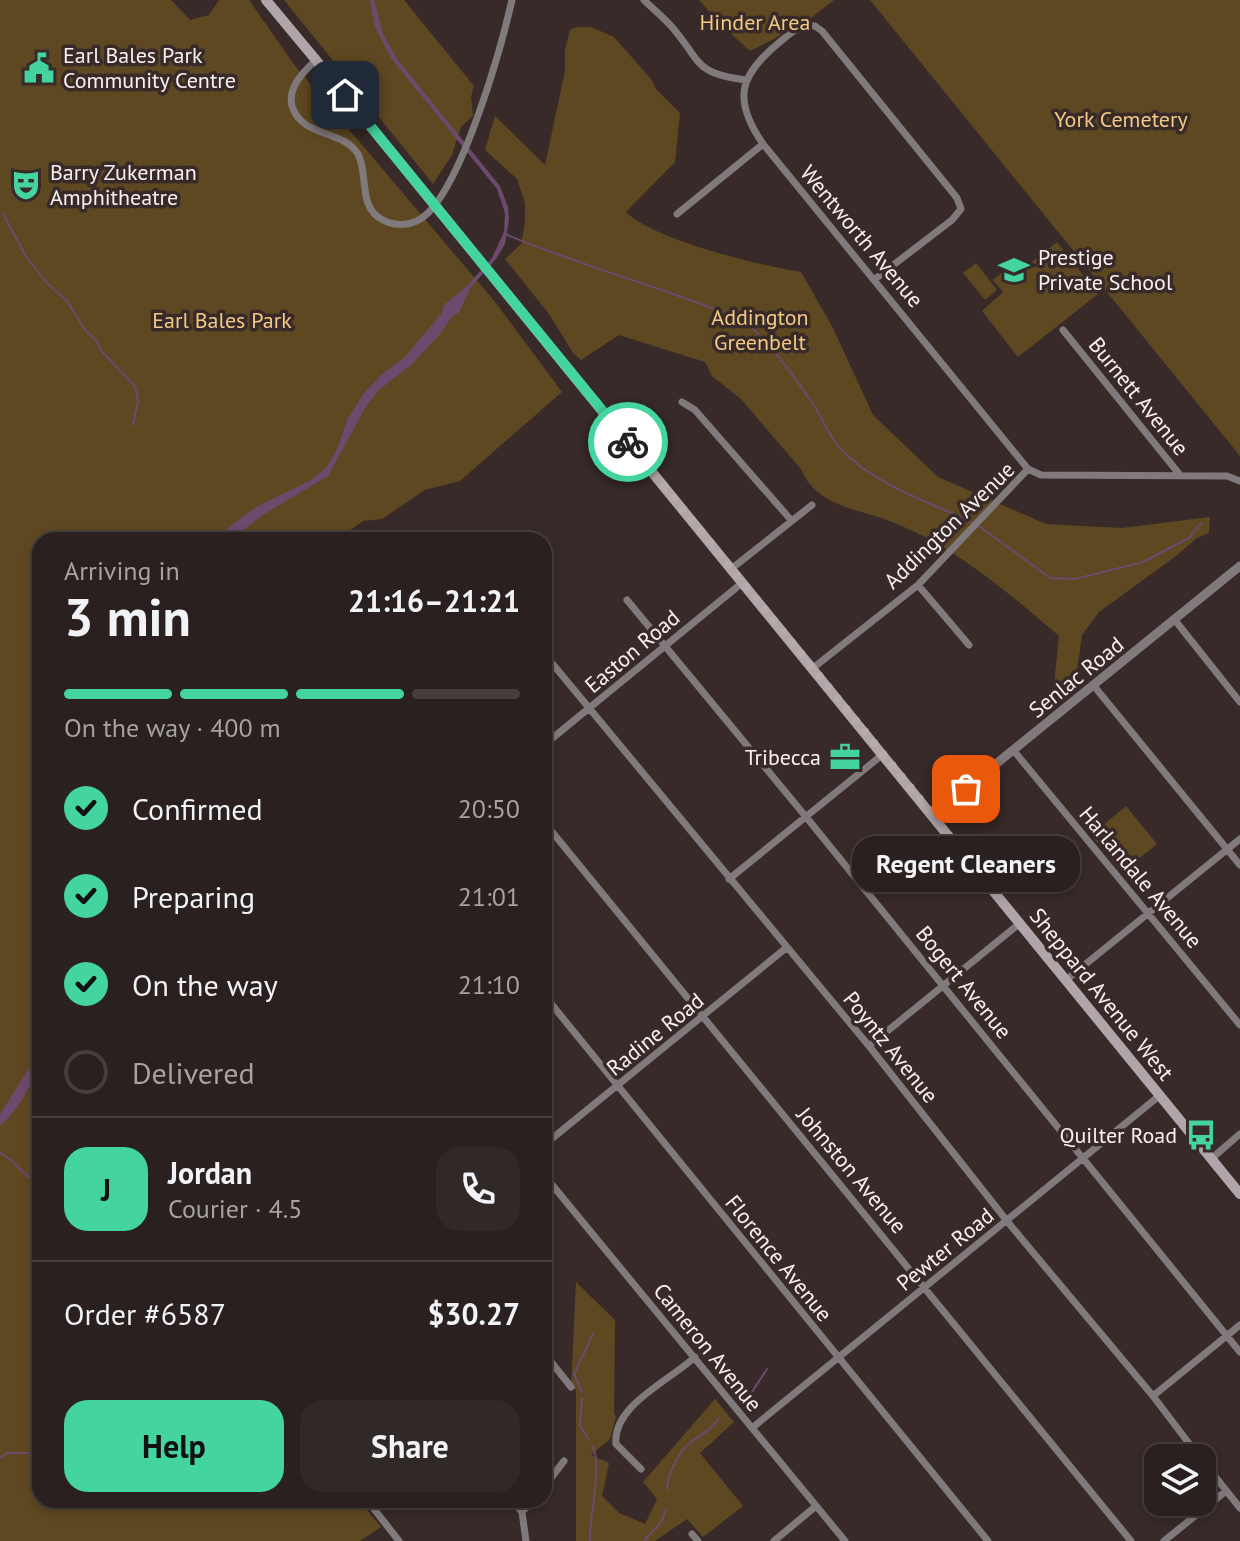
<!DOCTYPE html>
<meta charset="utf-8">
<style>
:root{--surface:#29201f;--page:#312828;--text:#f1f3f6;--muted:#a5a3a4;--line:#453e3d;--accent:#43d4a0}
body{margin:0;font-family:"PT Sans",sans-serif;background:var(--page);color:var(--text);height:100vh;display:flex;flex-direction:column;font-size:30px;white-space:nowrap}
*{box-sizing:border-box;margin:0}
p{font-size:26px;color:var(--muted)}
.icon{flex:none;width:44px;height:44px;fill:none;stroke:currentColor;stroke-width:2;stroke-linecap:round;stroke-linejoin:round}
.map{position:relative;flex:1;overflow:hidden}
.sheet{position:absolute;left:32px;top:532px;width:520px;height:976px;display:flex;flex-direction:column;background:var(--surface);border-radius:24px;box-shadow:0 4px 12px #0003,0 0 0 2px var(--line)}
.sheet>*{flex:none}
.controls{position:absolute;left:1144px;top:1444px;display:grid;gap:16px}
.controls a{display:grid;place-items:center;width:72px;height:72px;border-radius:16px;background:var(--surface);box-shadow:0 4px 12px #0003,0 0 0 2px var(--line);font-size:40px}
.pin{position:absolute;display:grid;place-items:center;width:68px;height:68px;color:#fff;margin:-34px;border-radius:16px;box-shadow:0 4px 12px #0006}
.courier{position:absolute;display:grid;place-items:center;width:80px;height:80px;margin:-40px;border:6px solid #43d4a0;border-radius:50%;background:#fff;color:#222;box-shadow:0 2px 10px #0007}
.bubble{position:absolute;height:56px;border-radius:24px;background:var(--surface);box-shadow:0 4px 12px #0003,0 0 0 2px var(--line);font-size:26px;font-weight:700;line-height:56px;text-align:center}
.head em{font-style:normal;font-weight:700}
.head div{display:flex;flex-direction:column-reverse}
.head{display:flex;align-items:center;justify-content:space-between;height:136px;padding:0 32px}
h1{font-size:52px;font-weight:700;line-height:60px}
.bar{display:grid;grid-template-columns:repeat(4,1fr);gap:12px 8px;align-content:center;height:96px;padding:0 32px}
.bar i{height:10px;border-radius:6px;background:var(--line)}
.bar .active{background:var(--accent)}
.bar p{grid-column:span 4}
.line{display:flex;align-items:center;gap:20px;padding:0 32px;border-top:2px solid var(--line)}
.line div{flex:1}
.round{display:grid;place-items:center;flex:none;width:84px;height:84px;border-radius:24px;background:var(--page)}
ol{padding:0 32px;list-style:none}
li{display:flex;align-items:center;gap:24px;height:88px}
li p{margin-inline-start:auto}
li .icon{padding:8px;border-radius:50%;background:var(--accent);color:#111;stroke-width:4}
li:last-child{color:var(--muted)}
li i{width:44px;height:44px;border:4px solid var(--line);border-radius:50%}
.action{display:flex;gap:16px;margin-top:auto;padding:16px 32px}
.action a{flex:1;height:92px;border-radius:24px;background:var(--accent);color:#111;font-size:32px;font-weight:700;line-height:92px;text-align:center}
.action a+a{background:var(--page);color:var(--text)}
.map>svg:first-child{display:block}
.green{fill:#5e4821}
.water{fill:#6c4a6d}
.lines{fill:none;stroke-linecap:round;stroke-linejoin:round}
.stream{stroke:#6c4a6d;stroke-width:2}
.minor{stroke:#817a7d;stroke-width:7}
.tertiary{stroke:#817a7d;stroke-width:9}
.secondary{stroke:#b0a6aa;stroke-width:10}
.secondary-bridge{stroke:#b0a6aa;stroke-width:10}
.done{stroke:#b5abaa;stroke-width:8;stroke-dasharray:0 14.4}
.route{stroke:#43d4a0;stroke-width:10}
.labels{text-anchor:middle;stroke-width:7;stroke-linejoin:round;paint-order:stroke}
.park-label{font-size:22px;fill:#f3c983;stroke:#372a29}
.poi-label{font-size:22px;fill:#f9f1f0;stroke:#372a29;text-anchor:start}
.street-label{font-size:22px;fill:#f9f1f0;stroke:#372a29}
</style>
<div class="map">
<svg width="1240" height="1541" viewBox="0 0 1240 1541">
<rect width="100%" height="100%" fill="#372a29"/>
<path class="green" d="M0,0H171L190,20L209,15L219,0H249L296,67L496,303L562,392L460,481L425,490L382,519L363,521L336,540H40V1500H301L306,1506L312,1500H359L381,1527L360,1541H0Z
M284,0H404L474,86L471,97L473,116L461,127L452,155L433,184Z
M699,0H834L810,19L795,23L776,38L750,51L719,23Z
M870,0H1240V456Z
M577,27H591L614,37L651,79L656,89L680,113L675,162L626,212C654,240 761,266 801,272L832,326L873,415L938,477L1046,524L1122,528L1210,517L1209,533L1197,538L1176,556L1099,612L1082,635L1076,679L1052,704L1059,636C1009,593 954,546 892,522C858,508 816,507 801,469L741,399L712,376L705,362L619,335L581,360L573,353L549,314L505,259L521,244L525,222V203L517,179L485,150L495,116L545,165L565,71V50L570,30Z
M1057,242L1098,294L1018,357L982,311L1003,292L993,280L1006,269L1015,275Z
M976,263L997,290L985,300L963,273Z
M1126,806L1157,844L1122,872L1091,835Z
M576,1282L615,1320L614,1413L616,1417L610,1439L591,1455L609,1463L602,1496L619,1513L645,1524L657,1499L643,1482L715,1399L734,1422L700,1453L743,1506L703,1537L687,1519L655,1541H576V1390L571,1387Z"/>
<path class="water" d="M370,0H374L383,34L397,59L500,186L508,207L509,221L505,244L496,259L471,287L459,312L451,318L441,333L411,365L379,390L367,405L328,476L266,513L235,536L226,540H212L256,507L311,480L327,467L338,447L347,420L364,393L382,374L404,358L441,314L445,304L466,287L492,258L504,232L505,213L497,189L391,58L375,27Z
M40,1051C40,1074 18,1111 0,1126V1114Z"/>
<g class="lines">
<path class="stream" d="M3,214L27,258L47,283L67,301L86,331L96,340L102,352L135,386L138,401L133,425
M505,234C583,267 666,288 745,321C770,344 792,373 811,401C822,416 827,434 840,448C875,486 928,501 973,523
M979,526L1050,578L1075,579L1143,562L1189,538L1201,523
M0,1153C16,1160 23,1177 40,1184
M582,1392L574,1374L593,1334
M582,1398L580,1425L588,1439
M748,1398L767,1369
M0,1458L7,1453H40
M667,1489C667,1476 679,1451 690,1443C700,1434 712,1431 719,1418
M590,1541C589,1518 603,1463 592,1446
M644,1541L662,1521L666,1509"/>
<path class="minor" d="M644,0C653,9 663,17 672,27C702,62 693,73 746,80
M316,60C304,71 287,88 292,106C302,138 342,129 358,154C368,173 359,203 378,217C393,228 414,227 428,213C464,177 500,53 512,0
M677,214L763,144
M875,279L952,220L961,209L957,198L822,31L815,26C800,24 792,32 781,41C739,75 732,99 763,144L1028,469
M1063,330L1180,475
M682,402L695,410L791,520
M1028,469L1041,475L1227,476L1240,481
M731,569L812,505
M918,585L969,645
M627,600L811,823L1240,1352
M1174,619L1240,702
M551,662L869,1046L1011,1226L1153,1396L1200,1458
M813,668L918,585L1028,469
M1094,686L1240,865
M544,745L742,583
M1014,751L1240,1025
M544,822L1131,1541
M729,879L882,755
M1066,980L1240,839
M544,995L988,1541
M869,1046L1019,924
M544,1145L786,948
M1211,1159L1240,1134
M544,1175L845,1541
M544,1353L571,1387
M1153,1396L1240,1325
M752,1428L1159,1096
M1202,1460L1240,1508
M641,1469L616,1444C612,1406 669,1381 695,1357
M544,1487L564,1461
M367,1500L399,1541
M512,1500L522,1512
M692,1534L698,1541
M526,1541L522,1512L533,1500
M774,1541L816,1506
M1164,1541L1226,1491"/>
<path class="tertiary" d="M933,815L1240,566"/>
<path class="secondary" d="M266,0L345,95
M568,369L1240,1194"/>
<path class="secondary-bridge" d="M345,95L568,369"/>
</g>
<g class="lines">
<path class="done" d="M628,442L933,815L966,789"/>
<path class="route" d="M345,95L628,442"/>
</g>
<defs>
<g id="civic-bare" transform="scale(2.4)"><path d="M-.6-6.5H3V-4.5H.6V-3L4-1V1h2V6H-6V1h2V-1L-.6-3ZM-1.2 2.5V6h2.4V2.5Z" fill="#43d4a0" stroke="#372a29" stroke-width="2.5" paint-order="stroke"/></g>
<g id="theatre-bare" transform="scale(2.4)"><path d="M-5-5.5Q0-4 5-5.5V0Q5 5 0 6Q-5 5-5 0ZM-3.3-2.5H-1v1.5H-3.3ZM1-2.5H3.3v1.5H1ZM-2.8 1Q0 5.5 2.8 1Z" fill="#43d4a0" stroke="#372a29" stroke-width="2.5" paint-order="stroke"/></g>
<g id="school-bare" transform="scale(2.4)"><path d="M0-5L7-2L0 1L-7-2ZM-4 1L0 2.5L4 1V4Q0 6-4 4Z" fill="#43d4a0" stroke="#372a29" stroke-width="2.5" paint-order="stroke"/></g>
<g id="office-bare" transform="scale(2.4)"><path d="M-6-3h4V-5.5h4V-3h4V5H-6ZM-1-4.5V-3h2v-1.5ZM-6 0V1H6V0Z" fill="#43d4a0" stroke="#372a29" stroke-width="2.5" paint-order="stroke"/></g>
<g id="bus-bare" transform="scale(2.4)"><path d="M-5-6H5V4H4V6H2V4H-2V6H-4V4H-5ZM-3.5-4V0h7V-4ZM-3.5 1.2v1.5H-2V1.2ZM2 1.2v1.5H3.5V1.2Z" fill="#43d4a0" stroke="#372a29" stroke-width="2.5" paint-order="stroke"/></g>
</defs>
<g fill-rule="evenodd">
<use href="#civic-bare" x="39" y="68"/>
<use href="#theatre-bare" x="26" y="185"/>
<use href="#school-bare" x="1014" y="270"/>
<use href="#office-bare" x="845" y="757"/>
<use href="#bus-bare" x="1201" y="1135"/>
</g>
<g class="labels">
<g class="park-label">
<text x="755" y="30">Hinder Area</text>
<text x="1121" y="127">York Cemetery</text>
<text x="760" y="325">Addington<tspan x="760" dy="25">Greenbelt</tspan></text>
<text x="222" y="328">Earl Bales Park</text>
</g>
<g class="poi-label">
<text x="63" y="63">Earl Bales Park<tspan x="63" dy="25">Community Centre</tspan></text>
<text x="50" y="180">Barry Zukerman<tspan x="50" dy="25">Amphitheatre</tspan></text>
<text x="1038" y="265">Prestige<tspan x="1038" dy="25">Private School</tspan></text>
<text x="821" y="765" text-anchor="end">Tribecca</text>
<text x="1177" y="1143" text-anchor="end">Quilter Road</text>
</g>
<g class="street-label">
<text transform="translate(862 236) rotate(50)" y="8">Wentworth Avenue</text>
<text transform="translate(1139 396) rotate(51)" y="8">Burnett Avenue</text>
<text transform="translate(949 525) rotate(-44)" y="8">Addington Avenue</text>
<text transform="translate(632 651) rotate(-40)" y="8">Easton Road</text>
<text transform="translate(1076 677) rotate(-39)" y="8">Senlac Road</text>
<text transform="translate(1141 877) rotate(50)" y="8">Harlandale Avenue</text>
<text transform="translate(964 982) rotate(51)" y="8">Bogert Avenue</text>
<text transform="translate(1102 994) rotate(51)" y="8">Sheppard Avenue West</text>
<text transform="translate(655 1034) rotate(-39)" y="8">Radine Road</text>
<text transform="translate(891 1047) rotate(51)" y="8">Poyntz Avenue</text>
<text transform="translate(852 1170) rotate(50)" y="8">Johnston Avenue</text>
<text transform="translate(945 1249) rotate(-39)" y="8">Pewter Road</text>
<text transform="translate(779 1258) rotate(51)" y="8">Florence Avenue</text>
<text transform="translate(708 1347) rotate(51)" y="8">Cameron Avenue</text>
</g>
</g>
</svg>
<div class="controls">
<a><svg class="icon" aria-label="layers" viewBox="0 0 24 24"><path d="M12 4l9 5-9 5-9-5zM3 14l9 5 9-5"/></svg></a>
</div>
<div class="pin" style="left:966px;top:789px;background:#ea580c"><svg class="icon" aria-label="bag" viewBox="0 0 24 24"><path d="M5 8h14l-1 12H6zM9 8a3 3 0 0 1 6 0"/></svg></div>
<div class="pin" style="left:345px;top:95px;background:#1f2937"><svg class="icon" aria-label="home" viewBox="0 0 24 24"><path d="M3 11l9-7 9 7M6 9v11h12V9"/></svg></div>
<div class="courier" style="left:628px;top:442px"><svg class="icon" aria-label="bike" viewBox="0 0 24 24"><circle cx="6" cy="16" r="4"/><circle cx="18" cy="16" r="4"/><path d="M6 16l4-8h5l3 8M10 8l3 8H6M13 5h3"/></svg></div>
<div class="bubble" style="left:852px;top:836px;width:228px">Regent Cleaners</div>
<section class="sheet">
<div class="head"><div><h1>3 min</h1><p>Arriving in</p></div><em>21:16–21:21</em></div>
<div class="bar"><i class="active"></i><i class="active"></i><i class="active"></i><i></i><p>On the way · 400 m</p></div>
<ol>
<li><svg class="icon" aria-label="check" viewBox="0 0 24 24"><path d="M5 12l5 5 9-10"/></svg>Confirmed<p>20:50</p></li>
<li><svg class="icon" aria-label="check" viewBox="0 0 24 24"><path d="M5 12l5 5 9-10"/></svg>Preparing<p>21:01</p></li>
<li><svg class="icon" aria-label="check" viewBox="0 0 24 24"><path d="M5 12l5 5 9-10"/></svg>On the way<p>21:10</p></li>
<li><i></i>Delivered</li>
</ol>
<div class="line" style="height:144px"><b class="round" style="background:var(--accent);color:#111">J</b><div><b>Jordan</b><p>Courier · 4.5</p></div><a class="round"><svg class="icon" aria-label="phone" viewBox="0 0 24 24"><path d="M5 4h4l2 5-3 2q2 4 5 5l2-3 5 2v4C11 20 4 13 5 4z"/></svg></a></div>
<div class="line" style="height:104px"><div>Order #6587</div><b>$30.27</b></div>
<div class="action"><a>Help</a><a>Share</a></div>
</section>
</div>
